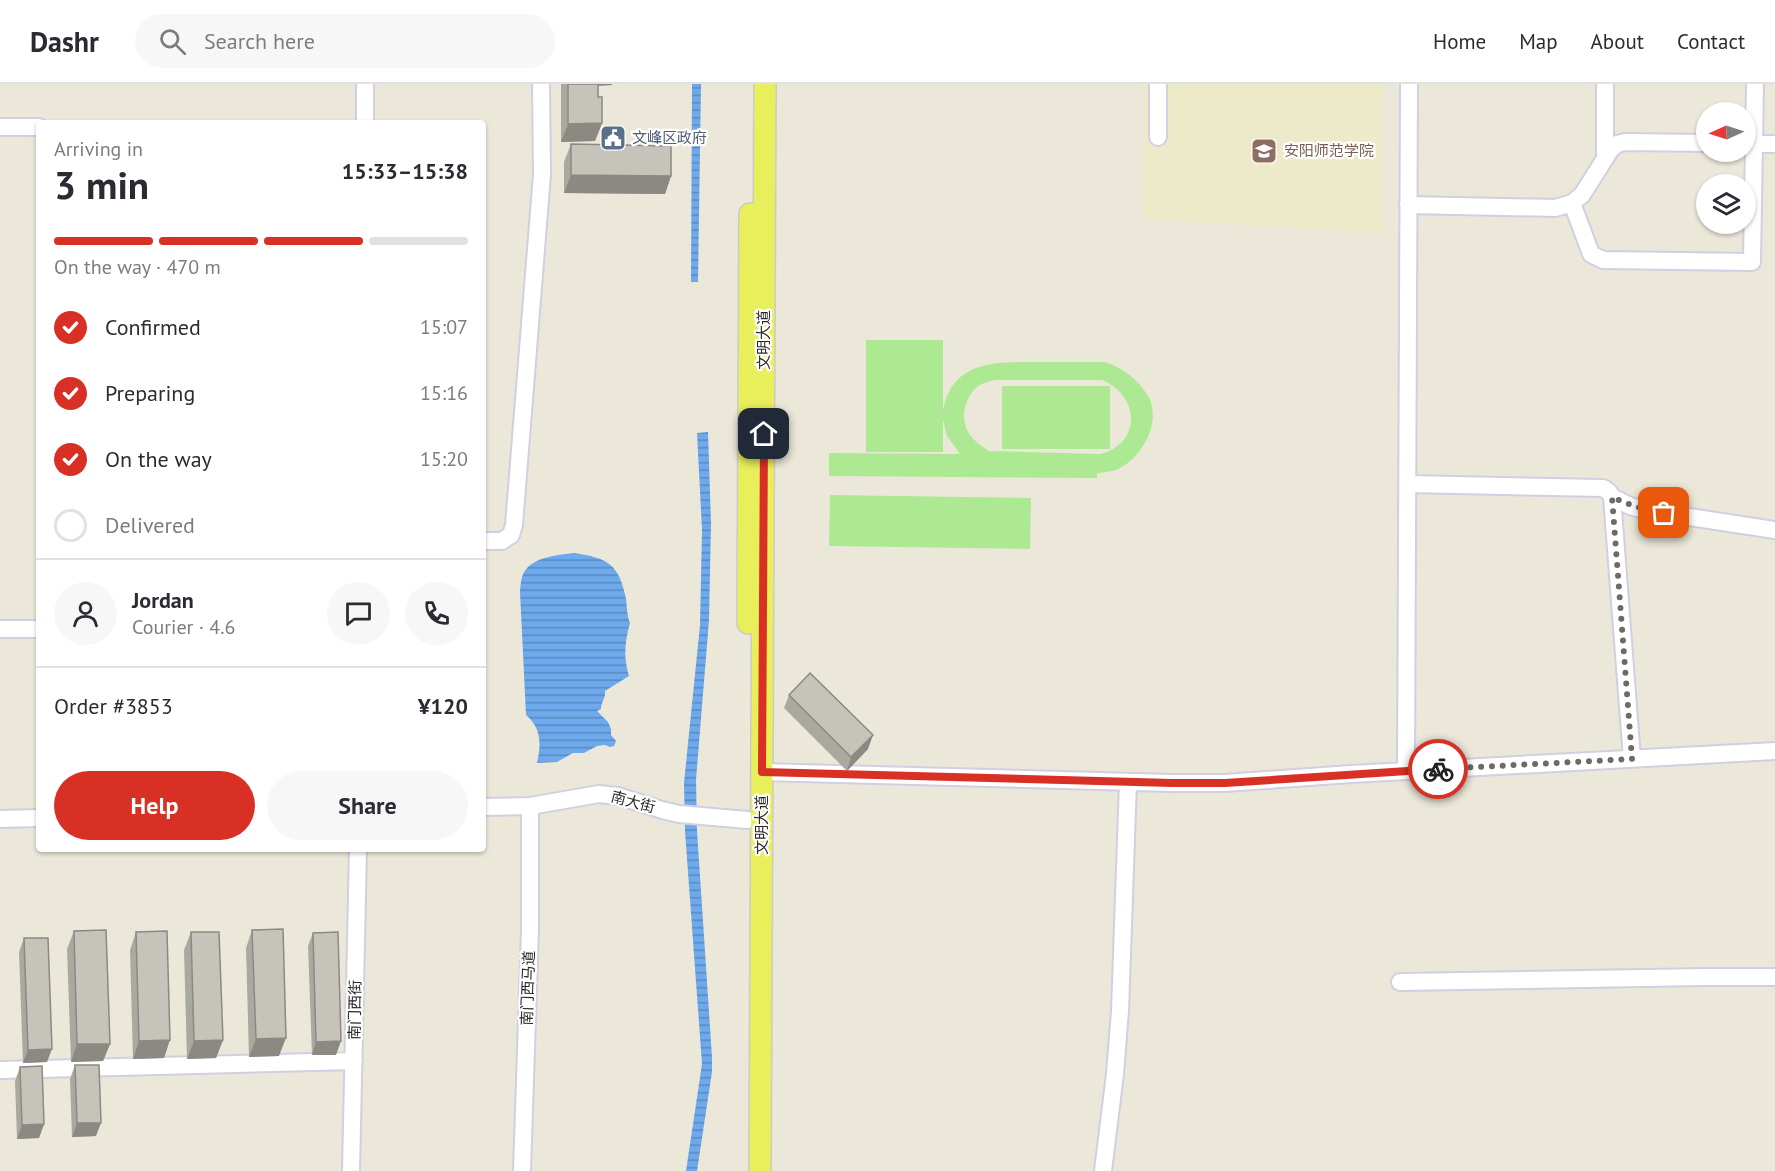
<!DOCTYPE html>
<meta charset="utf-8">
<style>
:root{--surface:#fff;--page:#f7f7f7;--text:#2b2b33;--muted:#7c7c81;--line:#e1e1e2;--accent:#d93025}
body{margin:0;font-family:"PT Sans","Noto Sans SC",sans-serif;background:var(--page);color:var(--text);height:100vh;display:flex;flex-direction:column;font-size:22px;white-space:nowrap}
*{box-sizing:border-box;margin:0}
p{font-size:20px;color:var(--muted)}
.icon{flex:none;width:33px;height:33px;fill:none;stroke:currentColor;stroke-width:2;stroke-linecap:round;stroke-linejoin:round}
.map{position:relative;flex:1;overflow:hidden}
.drawer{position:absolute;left:36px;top:36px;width:450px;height:732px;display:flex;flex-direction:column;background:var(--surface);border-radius:6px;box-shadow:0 2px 4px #0004}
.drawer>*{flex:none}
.needle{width:39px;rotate:267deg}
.buttons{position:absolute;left:1696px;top:18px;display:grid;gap:12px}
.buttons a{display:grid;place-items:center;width:60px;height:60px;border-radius:50%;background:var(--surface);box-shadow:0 2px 4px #0004;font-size:30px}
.pin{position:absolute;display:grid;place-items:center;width:51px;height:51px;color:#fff;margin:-26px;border-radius:12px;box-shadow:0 3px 9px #0006}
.courier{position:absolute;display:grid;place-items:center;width:60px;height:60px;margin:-30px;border:4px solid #d93025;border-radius:50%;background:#fff;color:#222;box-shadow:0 2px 8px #0007}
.overview em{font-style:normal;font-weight:800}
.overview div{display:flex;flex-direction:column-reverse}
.overview{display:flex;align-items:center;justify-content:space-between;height:102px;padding:0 18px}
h1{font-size:39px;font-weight:800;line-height:45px}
.bar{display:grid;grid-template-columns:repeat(4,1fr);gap:9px 6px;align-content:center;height:72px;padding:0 18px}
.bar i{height:8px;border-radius:4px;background:var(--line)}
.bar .on{background:var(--accent)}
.bar p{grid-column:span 4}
.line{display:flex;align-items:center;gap:15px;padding:0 18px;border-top:2px solid var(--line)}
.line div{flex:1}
.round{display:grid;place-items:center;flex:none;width:63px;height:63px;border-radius:32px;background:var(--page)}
ol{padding:0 18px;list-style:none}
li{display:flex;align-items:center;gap:18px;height:66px}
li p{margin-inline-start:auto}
li .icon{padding:6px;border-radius:50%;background:var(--accent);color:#fff;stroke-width:4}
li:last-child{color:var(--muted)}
li i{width:33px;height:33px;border:3px solid var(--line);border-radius:50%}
.button{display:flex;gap:12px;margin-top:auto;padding:12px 18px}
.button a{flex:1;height:69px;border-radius:36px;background:var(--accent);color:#fff;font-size:24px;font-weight:800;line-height:69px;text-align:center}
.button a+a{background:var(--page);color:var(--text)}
header{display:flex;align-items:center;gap:36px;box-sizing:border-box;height:84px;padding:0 30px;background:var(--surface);border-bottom:2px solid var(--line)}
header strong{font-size:28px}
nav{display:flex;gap:33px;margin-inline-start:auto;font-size:21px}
.search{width:420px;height:54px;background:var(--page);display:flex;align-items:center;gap:15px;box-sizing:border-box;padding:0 21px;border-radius:33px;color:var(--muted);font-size:22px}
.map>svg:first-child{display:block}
.education{fill:#edeac9}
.pitch{fill:#ade992;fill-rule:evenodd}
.water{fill:url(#water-rules)}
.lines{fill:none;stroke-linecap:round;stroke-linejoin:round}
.minor-casing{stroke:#d1cfe1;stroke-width:20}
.major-casing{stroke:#cbcbcb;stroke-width:24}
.minor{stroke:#fff;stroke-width:16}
.major{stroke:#e9ee5b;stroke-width:21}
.wall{fill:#aaa9a0}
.shaded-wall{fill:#8b8982}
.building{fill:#c6c4ba;stroke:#8b8982;stroke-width:1.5}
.done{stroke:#6c6b66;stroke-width:6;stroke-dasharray:0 10.8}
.route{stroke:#d93025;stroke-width:8}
.labels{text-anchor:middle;stroke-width:4.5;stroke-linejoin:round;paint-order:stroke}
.service-label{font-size:15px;fill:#4e5e75;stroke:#fff;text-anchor:start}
.education-label{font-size:15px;fill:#785e54;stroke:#fff;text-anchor:start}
.street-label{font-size:15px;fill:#282828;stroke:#fff}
</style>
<header>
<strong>Dashr</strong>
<div class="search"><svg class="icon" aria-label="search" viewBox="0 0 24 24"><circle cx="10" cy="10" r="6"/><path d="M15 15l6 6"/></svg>Search here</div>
<nav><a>Home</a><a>Map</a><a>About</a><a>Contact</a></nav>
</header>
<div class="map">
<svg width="1775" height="1087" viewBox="0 0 1775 1087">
<defs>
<pattern id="water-rules" width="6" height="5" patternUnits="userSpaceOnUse" patternTransform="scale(1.5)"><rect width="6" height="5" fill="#6da9ec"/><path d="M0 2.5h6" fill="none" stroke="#5a8abf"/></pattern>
</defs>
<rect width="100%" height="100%" fill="#ebe8da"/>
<path class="education" d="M1144,0H1383V149L1144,135Z"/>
<path class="pitch" d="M866,256H943V327C952,275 998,278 1040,278C1061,278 1083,278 1105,278C1123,284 1138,295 1148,312C1163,338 1141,376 1116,386C1110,388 1103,388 1097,389V394L829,392V369L960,370L947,352L943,336V368H866ZM995,296H1102C1140,312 1142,359 1100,370L989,367C981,362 973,356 968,348C960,334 965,313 977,303C982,299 989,297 995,296Z
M1002,302H1110V365H1002Z
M830,411L1031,414L1030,465L829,462Z"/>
<path class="water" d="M692,0H701L698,198H691Z
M708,348L711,439L709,536L696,696L697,747L712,973V988L697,1087H686L702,980L685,747L684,699L700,541L702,446L697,349Z
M574,469C608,474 619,480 626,515C627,523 627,532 630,539C625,557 623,573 629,592L605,607C606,614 601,618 601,625L597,627L608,638L611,645V651L616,657L614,662L610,663L605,661L597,662L584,669H573L557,678L537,679C541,660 542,645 526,631L520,508C520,503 521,498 522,493C528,473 557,471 574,469Z"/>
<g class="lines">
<g class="minor-casing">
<path id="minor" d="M365,39V0
M0,43H39
M1158,53V0
M1746,60H1775
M1605,75V0
M1572,119L1591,170L1603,176L1752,178L1755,0
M1408,121L1555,124L1572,119L1582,111L1611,65L1617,60L1625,58L1707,59
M1407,400L1603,404L1609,408L1612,413L1632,675
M1612,413L1630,422L1644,426L1775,446
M483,457H502L511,451L514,441L542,90L541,0
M0,545H39
M1406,687L1409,0
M762,688L1172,699H1225L1351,690L1775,667
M483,723L530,722L599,710L618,712L662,726L679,730L747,736
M0,735L39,734
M1400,898L1704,893H1775
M0,986L354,977
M351,1087L358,765
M522,1087L530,844V722
M1103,1087L1115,990L1120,927L1128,698"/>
</g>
<g class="major-casing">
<path id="major" d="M748,539L750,130
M760,1087L765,0"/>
</g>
<use href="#minor" class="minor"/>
<use href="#major" class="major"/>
</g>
<path class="wall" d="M561,0H612V1L598,2V13L602,39L595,57L561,58Z
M571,60L671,92L665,110L564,109V78Z
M789,611L868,665L847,687L784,624Z
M252,846L279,972L249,973L246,864Z
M74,847L110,960L103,977L71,978L67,865Z
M136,848L164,974L133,975L130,866Z
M191,848L223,956L216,974L187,975L184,866Z
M313,849L336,971H312L308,862Z
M24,854L47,978L23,979L19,868Z
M75,981L96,1052L72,1053L70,995Z
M20,983L44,1040L39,1054L17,1055L15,997Z"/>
<path class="shaded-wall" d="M592,0H612V1L592,2Z
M602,39L595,57L561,58L568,40Z
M571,91L671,92L665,110L564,109Z
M873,651L868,665L847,687L851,673Z
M286,954L279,972L249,973L256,955Z
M170,956L164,974L133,975L139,957Z
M223,956L216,974L187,975L194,957Z
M341,957L336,971H312L316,958Z
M77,960H110L103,977L71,978Z
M52,965L47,978L23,979L28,966Z
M77,1039H101L96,1052L72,1053Z
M44,1040L39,1054L17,1055L22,1041Z"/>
<path class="building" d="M568,0H598V13H602V39L568,40Z
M571,60L671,62V92L571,91Z
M810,589L873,651L851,673L789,611Z
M283,845L286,954L256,955L252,846Z
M106,846L110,960H77L74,847Z
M167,847L170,956L139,957L136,848Z
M191,848H219L223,956L194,957Z
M338,848L341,957L316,958L313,849Z
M24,854H48L52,965L28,966Z
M75,981H99L101,1039H77Z
M42,982L44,1040L22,1041L20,983Z"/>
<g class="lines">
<path class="done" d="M1438,685L1632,675L1612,413C1629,421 1645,426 1664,429"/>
<path class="route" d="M764,350L762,688L1172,699H1225L1438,685"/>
</g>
<defs>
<g id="civic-square" transform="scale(1.35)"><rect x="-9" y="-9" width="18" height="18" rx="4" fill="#5c6f8a" stroke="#fff"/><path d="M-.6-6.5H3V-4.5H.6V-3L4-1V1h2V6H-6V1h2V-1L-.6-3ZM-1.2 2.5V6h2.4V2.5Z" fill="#fff"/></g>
<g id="university-square" transform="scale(1.35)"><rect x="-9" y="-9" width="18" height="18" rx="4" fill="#8d6e63" stroke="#fff"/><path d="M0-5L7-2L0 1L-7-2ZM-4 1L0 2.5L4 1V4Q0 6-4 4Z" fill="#fff"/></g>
</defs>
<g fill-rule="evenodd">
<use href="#civic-square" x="613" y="54"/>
<use href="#university-square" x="1264" y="67"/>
</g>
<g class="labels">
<g class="service-label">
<text x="632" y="59">文峰区政府</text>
</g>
<g class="education-label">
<text x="1284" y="72">安阳师范学院</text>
</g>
<g class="street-label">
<text transform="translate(764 256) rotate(-90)" y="5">文明大道</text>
<text transform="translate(633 718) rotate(15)" y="5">南大街</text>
<text transform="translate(762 741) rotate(-90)" y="5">文明大道</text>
<text transform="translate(528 904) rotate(-88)" y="5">南门西马道</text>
<text transform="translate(355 926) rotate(-89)" y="5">南门西街</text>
</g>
</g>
</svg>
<div class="buttons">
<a><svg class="needle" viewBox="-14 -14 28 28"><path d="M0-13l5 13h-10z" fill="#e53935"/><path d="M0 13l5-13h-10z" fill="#7c7c81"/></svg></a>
<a><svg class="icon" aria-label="layers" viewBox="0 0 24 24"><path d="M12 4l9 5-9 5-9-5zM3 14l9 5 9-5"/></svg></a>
</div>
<div class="pin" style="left:1664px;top:429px;background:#ea580c"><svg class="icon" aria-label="bag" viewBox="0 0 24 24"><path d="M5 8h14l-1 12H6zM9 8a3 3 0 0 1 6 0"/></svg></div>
<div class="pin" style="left:764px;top:350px;background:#1f2937"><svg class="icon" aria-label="home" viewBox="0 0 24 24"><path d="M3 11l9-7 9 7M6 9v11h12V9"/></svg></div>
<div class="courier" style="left:1438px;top:685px"><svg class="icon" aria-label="bike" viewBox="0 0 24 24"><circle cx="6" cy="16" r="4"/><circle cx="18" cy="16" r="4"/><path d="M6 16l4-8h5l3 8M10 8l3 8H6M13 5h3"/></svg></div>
<section class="drawer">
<div class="overview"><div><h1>3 min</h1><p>Arriving in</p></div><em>15:33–15:38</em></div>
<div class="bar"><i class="on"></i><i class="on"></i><i class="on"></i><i></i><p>On the way · 470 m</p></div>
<ol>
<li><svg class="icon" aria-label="check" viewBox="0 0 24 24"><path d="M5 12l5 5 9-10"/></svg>Confirmed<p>15:07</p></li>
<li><svg class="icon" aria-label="check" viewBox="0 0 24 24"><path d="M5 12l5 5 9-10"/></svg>Preparing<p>15:16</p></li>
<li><svg class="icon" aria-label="check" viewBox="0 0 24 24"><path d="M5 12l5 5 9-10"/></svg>On the way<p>15:20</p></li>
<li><i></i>Delivered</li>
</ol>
<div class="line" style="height:108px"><a class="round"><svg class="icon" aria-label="person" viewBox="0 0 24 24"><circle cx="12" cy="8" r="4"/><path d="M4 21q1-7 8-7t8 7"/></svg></a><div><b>Jordan</b><p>Courier · 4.6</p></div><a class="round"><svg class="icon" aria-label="chat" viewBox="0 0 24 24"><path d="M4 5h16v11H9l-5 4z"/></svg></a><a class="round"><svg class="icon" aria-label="phone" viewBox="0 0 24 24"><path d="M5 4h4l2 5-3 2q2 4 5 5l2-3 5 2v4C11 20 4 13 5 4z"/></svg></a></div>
<div class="line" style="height:78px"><div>Order #3853</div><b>¥120</b></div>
<div class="button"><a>Help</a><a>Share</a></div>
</section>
</div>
